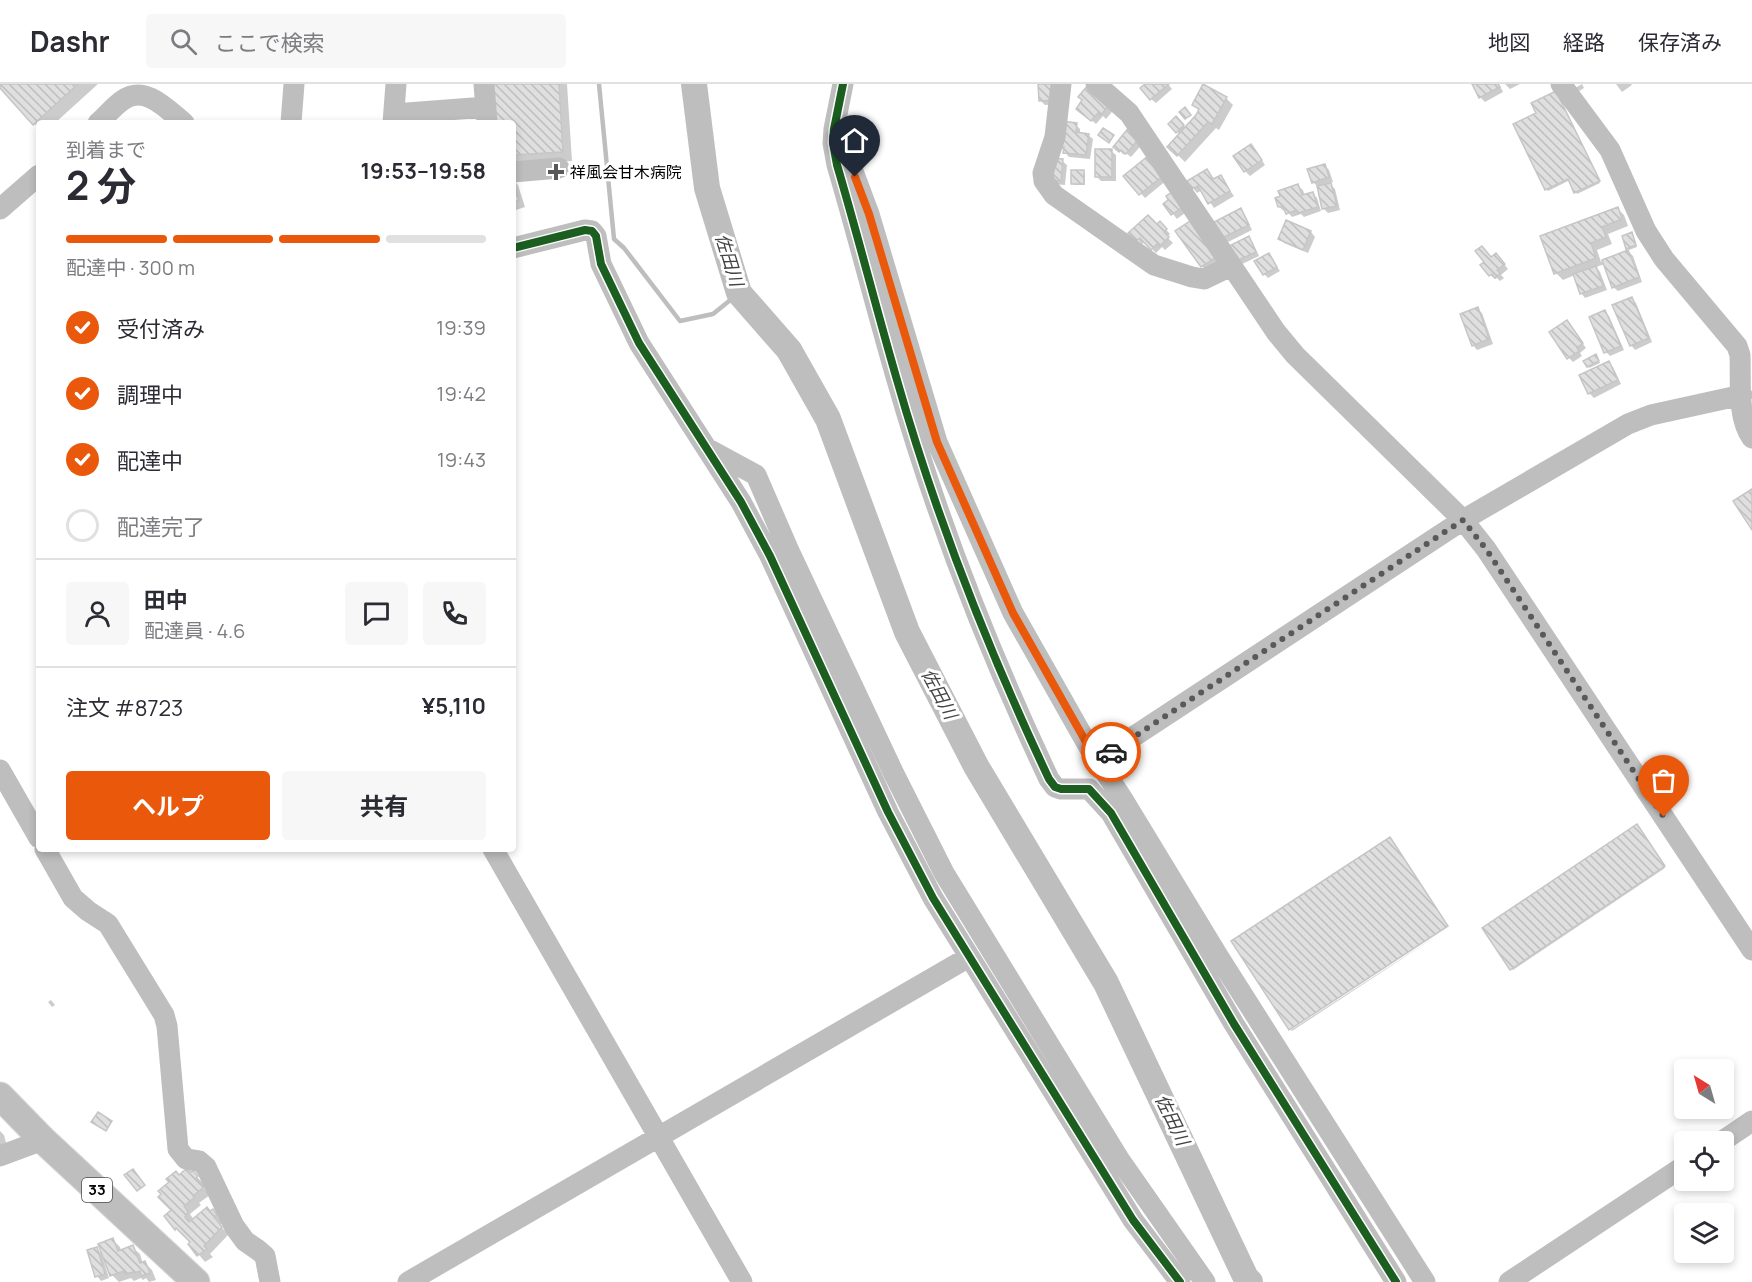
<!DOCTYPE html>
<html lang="ja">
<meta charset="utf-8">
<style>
:root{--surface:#fff;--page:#f7f7f7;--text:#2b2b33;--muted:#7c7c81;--line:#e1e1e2;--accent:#ea580c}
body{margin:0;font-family:Manrope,"Noto Sans JP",sans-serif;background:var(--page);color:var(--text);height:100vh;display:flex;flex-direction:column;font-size:22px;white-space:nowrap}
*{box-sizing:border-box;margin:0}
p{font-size:20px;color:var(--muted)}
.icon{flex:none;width:33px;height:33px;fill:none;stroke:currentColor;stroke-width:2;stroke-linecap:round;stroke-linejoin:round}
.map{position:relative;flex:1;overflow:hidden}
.panel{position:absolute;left:36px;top:36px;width:480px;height:732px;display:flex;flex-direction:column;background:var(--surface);border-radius:6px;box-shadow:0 3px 9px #0003}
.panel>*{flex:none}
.needle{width:39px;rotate:323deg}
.controls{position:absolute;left:1674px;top:975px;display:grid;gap:12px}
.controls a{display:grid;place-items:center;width:60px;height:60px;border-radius:6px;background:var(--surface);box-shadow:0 3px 9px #0003;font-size:30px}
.pin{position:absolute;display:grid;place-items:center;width:51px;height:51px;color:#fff;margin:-62px -26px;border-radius:50% 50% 50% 0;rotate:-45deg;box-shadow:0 0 6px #0007}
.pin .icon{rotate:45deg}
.courier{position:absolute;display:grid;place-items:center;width:60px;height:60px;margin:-30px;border:4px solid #ea580c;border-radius:50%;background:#fff;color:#222;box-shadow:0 2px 8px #0007}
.summary em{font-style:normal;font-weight:700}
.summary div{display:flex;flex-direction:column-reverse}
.summary{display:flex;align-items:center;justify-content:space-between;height:102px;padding:0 30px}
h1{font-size:39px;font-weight:700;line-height:45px}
.bar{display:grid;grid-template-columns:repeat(4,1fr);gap:9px 6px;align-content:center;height:72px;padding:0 30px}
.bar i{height:8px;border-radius:4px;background:var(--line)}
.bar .current{background:var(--accent)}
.bar p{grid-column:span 4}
.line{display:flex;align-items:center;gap:15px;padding:0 30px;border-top:2px solid var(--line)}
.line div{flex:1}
.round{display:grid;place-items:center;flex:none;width:63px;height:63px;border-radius:6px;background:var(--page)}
ol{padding:0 30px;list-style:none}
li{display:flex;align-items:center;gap:18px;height:66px}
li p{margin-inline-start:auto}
li .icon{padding:6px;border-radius:50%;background:var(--accent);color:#fff;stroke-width:4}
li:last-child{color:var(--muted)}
li i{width:33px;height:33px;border:3px solid var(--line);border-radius:50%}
.cta{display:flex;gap:12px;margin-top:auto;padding:12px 30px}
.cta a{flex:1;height:69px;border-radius:6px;background:var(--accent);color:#fff;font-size:24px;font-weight:700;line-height:69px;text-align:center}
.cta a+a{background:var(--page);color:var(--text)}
header{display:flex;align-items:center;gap:36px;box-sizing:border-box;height:84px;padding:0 30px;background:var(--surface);border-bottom:2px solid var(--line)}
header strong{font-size:28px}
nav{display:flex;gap:33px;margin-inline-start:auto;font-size:21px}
.search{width:420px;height:54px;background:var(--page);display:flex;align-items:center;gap:15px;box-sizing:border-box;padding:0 21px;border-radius:6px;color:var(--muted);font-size:22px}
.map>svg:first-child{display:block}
.shadow{fill:#0003}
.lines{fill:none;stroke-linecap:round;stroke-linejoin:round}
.stream{stroke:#bebebe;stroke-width:4.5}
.river{stroke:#bebebe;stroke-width:26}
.building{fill:url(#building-back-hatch);stroke:#c6c6c6;stroke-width:1.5}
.major-casing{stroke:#dbdbdb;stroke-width:29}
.minor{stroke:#bebebe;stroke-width:21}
.major{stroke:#bebebe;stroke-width:27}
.cycleway-casing{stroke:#fff;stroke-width:11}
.cycleway{stroke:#1b5e20;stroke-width:8}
.done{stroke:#595959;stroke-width:6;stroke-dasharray:0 10.8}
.route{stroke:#ea580c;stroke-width:8}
.poi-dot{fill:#595959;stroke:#fff;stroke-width:2}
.labels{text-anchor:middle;stroke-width:6;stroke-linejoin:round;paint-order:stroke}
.shield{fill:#fff;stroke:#4c4c4c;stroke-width:1.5}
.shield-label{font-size:15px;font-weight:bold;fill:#000}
.poi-label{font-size:16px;fill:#000;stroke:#fff;text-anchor:start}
.water-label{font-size:18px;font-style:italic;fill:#434343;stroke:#fff}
</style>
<header>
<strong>Dashr</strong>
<div class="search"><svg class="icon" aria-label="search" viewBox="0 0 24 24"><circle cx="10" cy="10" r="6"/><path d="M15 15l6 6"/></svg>ここで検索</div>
<nav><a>地図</a><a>経路</a><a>保存済み</a></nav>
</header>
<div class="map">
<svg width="1752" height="1198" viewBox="0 0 1752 1198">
<defs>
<pattern id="building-back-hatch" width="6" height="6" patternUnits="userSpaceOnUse" patternTransform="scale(1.5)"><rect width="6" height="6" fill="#dfdfdf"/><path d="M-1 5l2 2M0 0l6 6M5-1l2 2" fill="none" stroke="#bebebe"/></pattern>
</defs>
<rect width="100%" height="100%" fill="#fff"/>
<path class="shadow" d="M0,0H98L55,39H39V45L0,2Z
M492,0H567L572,77L513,81V39Z
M1040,0L1060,20L1045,21L1040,16Z
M1147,0H1168L1172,5L1156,19L1151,15Z
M1474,0H1499L1503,8L1485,18L1480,13Z
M1505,0H1520L1510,5Z
M1582,0L1584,4L1576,9L1573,5Z
M1616,0H1631L1632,1L1622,8Z
M1558,11L1600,99L1577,110L1570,96L1548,107L1546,105L1538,30Z
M1226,14L1233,21L1219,46L1216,44L1185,78L1169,63L1180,51L1170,40L1176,34L1186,44L1200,27L1194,21Z
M1116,23L1106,35L1103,32L1096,40L1078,25Z
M1076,41L1080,45V50L1088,51L1093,55L1090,75L1069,73L1060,62Z
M1130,44L1145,57L1131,73L1126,69L1124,71L1115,62Z
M1255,66L1265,81L1250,92L1245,87Z
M1111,67L1116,71V97H1101L1096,92Z
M1147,74L1167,96L1145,114L1125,92Z
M1062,77L1067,81L1065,101L1054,100Z
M1325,82L1329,86L1333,98L1329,99L1335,105L1340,126L1328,129L1324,125L1318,103L1313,98Z
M1083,87L1085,89V101H1074L1072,99Z
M1207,87L1214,96L1220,93L1234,112L1214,124L1202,106L1197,109L1193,104Z
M513,96L518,101L525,123L513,127Z
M1298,102L1303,106L1305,112L1313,110L1317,114L1321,127L1304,133L1301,130L1292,133L1286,126L1284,127L1279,123Z
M1165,120L1189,126L1177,135Z
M1617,124L1624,131L1628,142L1608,150L1612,160L1597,166L1601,178L1628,167L1633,172L1642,198L1618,207L1613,203L1605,180L1596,183L1600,188L1607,206L1585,214L1581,209L1575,191L1563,196L1556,189Z
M1241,126L1245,131L1252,146L1228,158L1223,153Z
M1287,138L1311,148L1315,153L1308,169L1284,159L1280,154Z
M1160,139L1170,150L1167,153L1173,159L1165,166L1162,163L1156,169L1145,158L1142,160L1131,149Z
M1189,139L1218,178L1206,187L1202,182Z
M1633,152L1637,163L1629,166L1623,153Z
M1248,154L1253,159L1259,172L1240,181L1229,163Z
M1268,170L1280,187L1268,194L1264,190Z
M1491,174L1500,175L1508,185L1501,191L1504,194L1500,197L1497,194L1495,195L1490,191L1486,179Z
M1631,215L1636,219L1652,258L1635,266L1631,261Z
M1477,225L1482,229L1493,260L1477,266L1473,261Z
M1605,228L1609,232L1624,266L1610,272L1606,268Z
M1571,243L1586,264L1580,269L1582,272L1573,278L1569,274Z
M1597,273L1600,279L1589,284L1588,282Z
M1609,279L1613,283L1621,300L1594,314L1589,309Z
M1638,744L1665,784L1513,886L1511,885Z
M1449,844L1292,947L1291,946Z
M51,916L55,921L52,923L48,918Z
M0,1047L4,1051L8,1067L0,1071Z
M193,1089L204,1100L201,1101L210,1111L199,1119L201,1121L190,1130L194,1136L213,1127L223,1138L220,1141L228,1151L210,1170L213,1173L205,1178L190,1160L192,1159L176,1145L166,1132L173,1126L180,1092Z
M113,1156L120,1163L121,1167L132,1163L140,1170L143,1180L145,1179L152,1186L156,1196L149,1198L146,1194L143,1196L141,1194L134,1197L131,1194L119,1198L112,1191L105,1175H103L109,1194L101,1197L97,1192V1165L105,1173Z"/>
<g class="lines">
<path class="stream" d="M599,0L614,155L624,164L680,237L713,230L739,209"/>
<path class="river" d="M694,0L707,104L739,209L789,266L828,335L907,548L976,682L1106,899L1246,1194L1250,1198"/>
</g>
<path class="building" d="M0,0H78L33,41L0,4Z
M491,0H559L563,68L513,71V39H493Z
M1038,0H1056V16L1039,17Z
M1089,0L1112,17L1101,31L1098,29L1091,37L1076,25L1082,16L1078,13Z
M1145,0H1169L1150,16L1140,4Z
M1203,0L1227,13L1212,40L1208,38L1177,72L1167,63L1196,31L1199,25L1192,21Z
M1472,0H1498L1500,3L1479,14Z
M1556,7L1600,97L1574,109L1568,95L1545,106L1513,40L1536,29L1531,19Z
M1185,23L1191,31L1185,35L1179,28Z
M1176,32L1184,41L1176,49L1168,40Z
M1061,37L1077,39L1076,48L1089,50L1086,71L1063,69L1064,63L1058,62Z
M1130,42L1141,52L1126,70L1121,66L1119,68L1113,63Z
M1103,44L1114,51L1109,59L1098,51Z
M1251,60L1262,76L1244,88L1233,72Z
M1095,65H1112V93H1095Z
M1148,72L1164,91L1139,111L1123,92Z
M1050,74L1063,75L1061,97L1048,96Z
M1325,80L1329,93L1312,99L1307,85Z
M1207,85L1213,95L1221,91L1230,107L1208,120L1198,102L1192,105L1187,97Z
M1071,86H1084V100H1071Z
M513,97L519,116L513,118Z
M1331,99L1337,122L1322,125L1317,102Z
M1298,100L1302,111L1313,108L1318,123L1298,129L1297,126L1286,130L1283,122L1278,123L1275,114L1280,112L1278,107Z
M1175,106L1186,121L1171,131L1163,120L1168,116L1166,112Z
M1618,123L1622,135L1602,143L1606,153L1591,159L1596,174L1554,190L1540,152Z
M1241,124L1249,141L1222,154L1214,138Z
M1148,131L1157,140L1160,137L1167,145L1164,148L1169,153L1159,163L1157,160L1151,166L1140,154L1136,157L1128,149Z
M1286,136L1311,147L1303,166L1278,155Z
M1190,137L1215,174L1201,183L1175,147Z
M1632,148L1636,161L1626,165L1622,152Z
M1249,152L1256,168L1234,178L1227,163Z
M1482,162L1491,173L1496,169L1505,180L1497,186L1500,189L1495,194L1492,190L1489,192L1480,181L1484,178L1475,167Z
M1628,166L1639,193L1612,204L1602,176Z
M1269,169L1277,183L1263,191L1254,177Z
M1596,182L1603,202L1580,210L1573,190Z
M1632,213L1649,254L1630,262L1612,221Z
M1478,223L1489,255L1472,262L1460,230Z
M1605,226L1621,262L1604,269L1589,233Z
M1567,236L1583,259L1577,264L1579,267L1567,275L1549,248Z
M1596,270L1599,277L1587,283L1583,277Z
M1609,277L1618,296L1588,310L1579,291Z
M1752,405V446L1733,417Z
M1637,740L1665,782L1510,886L1482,844Z
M1390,753L1448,842L1289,946L1231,857Z
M98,1028L112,1037L106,1047L91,1038Z
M187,1084L191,1088L193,1087L198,1092L196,1094L204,1103L193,1112L195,1113L184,1122L188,1128L185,1133L189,1138L207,1123L210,1127L213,1125L217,1131L214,1133L222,1143L204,1162L207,1165L197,1172L188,1160L190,1158L176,1144L175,1146L164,1132L171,1126L158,1113L161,1110L158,1107L169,1098L166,1095L176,1087L179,1091Z
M133,1085L145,1101L137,1107L124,1091Z
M113,1154L118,1167L133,1161L140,1179L145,1177L150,1189L141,1192L140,1187L134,1189L133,1188L125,1190L124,1187L110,1192L98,1160Z
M97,1163L105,1190L95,1193L87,1166Z"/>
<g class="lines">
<g class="major-casing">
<path id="major" d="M0,1012L43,1056L196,1198"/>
</g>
<path class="minor" d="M484,0L487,39
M843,0L834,45L833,59L837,81C858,152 876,224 897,296C936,433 988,566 1049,695L1055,703L1061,705H1089L1111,729L1234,940L1396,1198
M1061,0L1055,53L1043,89L1044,97L1054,111L1154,181L1192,193L1204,195L1231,182
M1096,0L1129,29L1276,248L1295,271L1463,436L1486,465L1752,866
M1561,0L1610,66L1646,147L1664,175L1737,262L1740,271C1741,296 1737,334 1752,354
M394,30L486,23
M98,39C106,32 114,22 123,16C145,0 168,26 184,39
M291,39L294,0
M393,39L396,0
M851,82L869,130L937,358L1013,529L1090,665L1122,714L1218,872L1425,1198
M513,88L559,84
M0,125L39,91
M513,164L585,146L592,147L596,152L601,180L639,259L741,418L770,472L888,728L933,814L1133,1136L1180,1198
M708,365L756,391L789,467L894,690L944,789L1119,1075L1205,1198
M1090,665L1101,674L1463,436L1628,340L1651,331L1742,311
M0,686L39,754
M45,765L73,814L88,827L108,840L164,931L167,942L178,1065L186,1075L199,1077L206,1083L234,1142L245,1157L258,1166L265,1172L270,1198
M493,765L742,1198
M1721,1058L1752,1037
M0,1072L43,1056
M408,1198L969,873
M1509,1198L1684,1082"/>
<use href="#major" class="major"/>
<g class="cycleway-casing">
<path id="cycleway" d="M843,0L834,45L833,59L837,81C858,152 876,224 897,296C936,433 988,566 1049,695L1055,703L1061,705H1089L1111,729L1234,940L1396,1198
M513,164L585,146L592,147L596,152L601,180L639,259L741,418L770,472L888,728L933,814L1133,1136L1180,1198"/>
</g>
<use href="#cycleway" class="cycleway"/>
</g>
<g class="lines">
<path class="done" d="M1111,668L1463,436L1486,465L1664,733"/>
<path class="route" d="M855,93L869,130L937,358L1013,529L1090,665L1101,674L1111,668"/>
</g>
<path class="poi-dot" d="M553 79h6v6h6v6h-6v6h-6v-6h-6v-6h6z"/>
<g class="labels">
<rect class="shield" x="82" y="1094" width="30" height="24" rx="4.5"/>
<g class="shield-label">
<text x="97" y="1111">33</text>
</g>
<g class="poi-label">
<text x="570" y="94">祥風会甘木病院</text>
</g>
<g class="water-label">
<text transform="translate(729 176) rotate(73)" y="6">佐田川</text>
<text transform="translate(939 610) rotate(62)" y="6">佐田川</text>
<text transform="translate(1172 1036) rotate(64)" y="6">佐田川</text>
</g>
</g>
</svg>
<div class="controls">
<a><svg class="needle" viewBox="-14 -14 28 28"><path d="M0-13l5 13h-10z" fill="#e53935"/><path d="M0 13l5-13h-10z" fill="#7c7c81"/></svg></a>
<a><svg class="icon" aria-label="locate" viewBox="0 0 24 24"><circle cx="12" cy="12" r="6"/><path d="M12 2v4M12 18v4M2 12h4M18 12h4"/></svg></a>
<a><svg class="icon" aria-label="layers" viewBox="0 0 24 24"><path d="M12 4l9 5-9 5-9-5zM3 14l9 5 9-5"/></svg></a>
</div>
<div class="pin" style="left:1664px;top:733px;background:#ea580c"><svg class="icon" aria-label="bag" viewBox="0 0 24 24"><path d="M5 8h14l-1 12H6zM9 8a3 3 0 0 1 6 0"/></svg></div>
<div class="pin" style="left:855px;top:93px;background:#1f2937"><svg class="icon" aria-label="home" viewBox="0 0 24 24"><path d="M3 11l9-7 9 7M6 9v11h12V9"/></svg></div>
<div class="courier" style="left:1111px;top:668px"><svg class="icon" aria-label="car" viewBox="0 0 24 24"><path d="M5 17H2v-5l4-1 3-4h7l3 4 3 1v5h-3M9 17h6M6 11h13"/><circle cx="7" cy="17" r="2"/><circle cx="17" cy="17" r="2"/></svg></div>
<section class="panel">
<div class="summary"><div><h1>2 分</h1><p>到着まで</p></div><em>19:53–19:58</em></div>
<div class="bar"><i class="current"></i><i class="current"></i><i class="current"></i><i></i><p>配達中 · 300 m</p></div>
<ol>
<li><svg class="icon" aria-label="check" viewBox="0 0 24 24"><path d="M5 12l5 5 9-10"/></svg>受付済み<p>19:39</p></li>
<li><svg class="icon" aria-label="check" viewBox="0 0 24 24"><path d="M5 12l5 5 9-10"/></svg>調理中<p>19:42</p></li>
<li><svg class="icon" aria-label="check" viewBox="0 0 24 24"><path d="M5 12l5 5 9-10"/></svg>配達中<p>19:43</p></li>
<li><i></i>配達完了</li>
</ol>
<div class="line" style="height:108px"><a class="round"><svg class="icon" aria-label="person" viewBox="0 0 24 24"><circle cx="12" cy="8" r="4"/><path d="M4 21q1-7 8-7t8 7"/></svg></a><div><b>田中</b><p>配達員 · 4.6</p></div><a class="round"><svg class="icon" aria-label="chat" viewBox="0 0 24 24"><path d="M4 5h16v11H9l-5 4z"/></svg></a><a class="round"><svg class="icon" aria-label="phone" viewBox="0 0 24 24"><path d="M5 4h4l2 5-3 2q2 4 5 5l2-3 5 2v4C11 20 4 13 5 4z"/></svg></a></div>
<div class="line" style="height:78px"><div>注文 #8723</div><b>¥5,110</b></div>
<div class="cta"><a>ヘルプ</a><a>共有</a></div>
</section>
</div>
